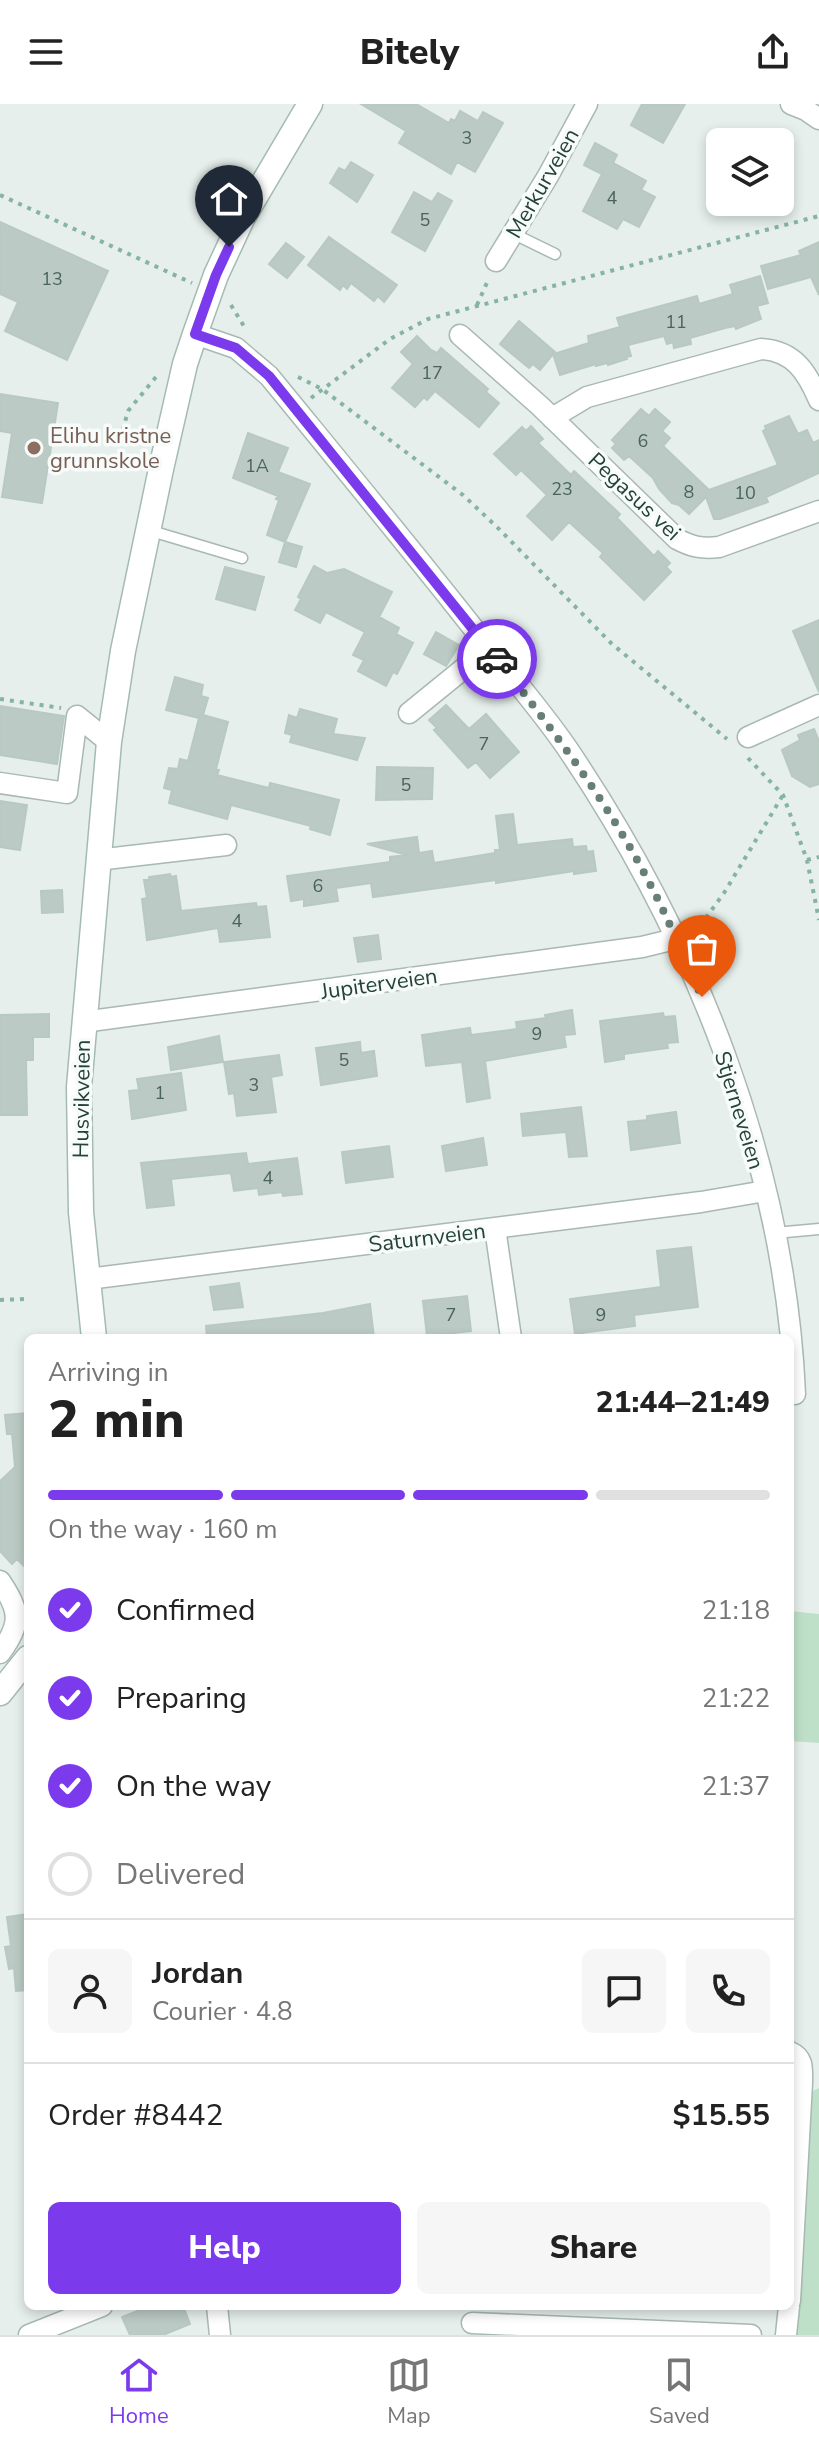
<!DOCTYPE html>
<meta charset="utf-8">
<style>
:root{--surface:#fff;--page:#f6f6f6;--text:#222;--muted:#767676;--line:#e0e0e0;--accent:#7c3aed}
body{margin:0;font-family:"Nunito Sans",sans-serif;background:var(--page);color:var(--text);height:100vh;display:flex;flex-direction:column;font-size:30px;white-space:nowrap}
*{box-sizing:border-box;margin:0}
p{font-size:26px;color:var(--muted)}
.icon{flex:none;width:44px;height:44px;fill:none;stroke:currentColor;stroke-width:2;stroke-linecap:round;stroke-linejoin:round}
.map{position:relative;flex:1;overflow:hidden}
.details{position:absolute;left:24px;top:1230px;width:770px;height:976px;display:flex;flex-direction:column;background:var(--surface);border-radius:12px;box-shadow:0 4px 12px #0003}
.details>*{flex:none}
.controls{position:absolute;left:706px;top:24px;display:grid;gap:16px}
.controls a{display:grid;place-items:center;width:88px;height:88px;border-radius:12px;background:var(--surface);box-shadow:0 4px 12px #0003;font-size:40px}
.pin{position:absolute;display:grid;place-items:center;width:68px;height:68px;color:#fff;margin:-82px -34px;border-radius:50% 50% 50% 0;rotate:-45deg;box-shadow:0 0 8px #0007}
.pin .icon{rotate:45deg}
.courier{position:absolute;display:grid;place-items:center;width:80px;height:80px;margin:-40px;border:6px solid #7c3aed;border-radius:50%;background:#fff;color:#222;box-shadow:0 2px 10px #0007}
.headline em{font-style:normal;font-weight:800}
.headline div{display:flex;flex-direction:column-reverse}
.headline{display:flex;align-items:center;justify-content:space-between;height:136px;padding:0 24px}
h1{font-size:52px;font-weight:800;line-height:60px}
.bar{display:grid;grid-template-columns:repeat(4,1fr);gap:12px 8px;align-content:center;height:96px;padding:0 24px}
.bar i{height:10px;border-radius:6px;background:var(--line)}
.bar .current{background:var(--accent)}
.bar p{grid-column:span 4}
.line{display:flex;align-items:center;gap:20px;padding:0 24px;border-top:2px solid var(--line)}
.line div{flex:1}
.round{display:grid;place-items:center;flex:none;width:84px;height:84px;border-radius:12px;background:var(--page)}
ol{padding:0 24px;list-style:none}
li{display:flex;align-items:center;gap:24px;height:88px}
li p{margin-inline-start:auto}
li .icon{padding:8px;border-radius:50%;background:var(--accent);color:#fff;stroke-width:4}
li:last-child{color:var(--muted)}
li i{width:44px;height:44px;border:4px solid var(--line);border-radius:50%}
.primary-button{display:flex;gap:16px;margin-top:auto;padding:16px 24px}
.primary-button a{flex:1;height:92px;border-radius:12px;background:var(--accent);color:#fff;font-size:32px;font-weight:800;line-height:92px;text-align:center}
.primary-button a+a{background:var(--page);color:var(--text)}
header{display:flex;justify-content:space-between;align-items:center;height:104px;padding:0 24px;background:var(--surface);font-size:36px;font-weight:800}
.dock{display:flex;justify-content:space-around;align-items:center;height:112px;border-top:2px solid var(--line);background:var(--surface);font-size:22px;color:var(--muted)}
.dock a{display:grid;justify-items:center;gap:4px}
.dock .current{color:var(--accent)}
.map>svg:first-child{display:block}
.green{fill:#bfe0c8}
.building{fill:#bbcac4;stroke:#b8c9c2;stroke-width:2}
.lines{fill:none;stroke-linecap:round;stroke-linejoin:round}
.lane-casing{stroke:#a8b8b2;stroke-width:13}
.street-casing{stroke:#a8b8b2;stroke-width:23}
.secondary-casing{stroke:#a4bbb3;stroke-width:27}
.path{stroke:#86b3a5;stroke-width:4;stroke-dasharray:4 6;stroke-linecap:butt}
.lane{stroke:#fff;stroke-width:10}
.street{stroke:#fff;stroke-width:20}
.secondary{stroke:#fff;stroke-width:24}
.done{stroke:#687f78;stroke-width:8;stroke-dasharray:0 14.4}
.route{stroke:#7c3aed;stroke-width:10}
.education-dot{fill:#8d6e63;stroke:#f7fbf9;stroke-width:3}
.labels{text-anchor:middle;stroke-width:7;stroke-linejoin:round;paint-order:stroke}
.number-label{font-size:18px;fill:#4a645c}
.street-label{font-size:22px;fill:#24423a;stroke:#f7fbf9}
.education-label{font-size:22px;fill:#785e54;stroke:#f7fbf9;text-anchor:start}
</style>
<header><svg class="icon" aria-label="menu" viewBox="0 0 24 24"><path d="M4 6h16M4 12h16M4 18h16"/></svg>Bitely<svg class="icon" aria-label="share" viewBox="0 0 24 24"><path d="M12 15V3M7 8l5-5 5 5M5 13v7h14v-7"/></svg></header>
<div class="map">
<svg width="819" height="2231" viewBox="0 0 819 2231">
<rect width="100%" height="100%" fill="#e6efeb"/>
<path class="green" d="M790,1507L819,1510V1639L790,1637Z
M819,1984V2231H793L809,1989Z"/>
<path class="building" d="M361,0H416L449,19L451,15L455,17L460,7L478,17L483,8L503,19L475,68L457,58L451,70L399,39L406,27Z
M642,0H685L663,39L631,21Z
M595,39L617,51L613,59L646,77L641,86L655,93L639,123L623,115L617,125L583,107L602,70L584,61Z
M351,58L373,71L357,98L330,79L339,64L345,67Z
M414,88L432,98L438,89L452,97L425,147L392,128Z
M0,118L108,167L67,256L5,227L18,198L0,190Z
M329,133L397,181L384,198L378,192L374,197L351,179L347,185L343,181L340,186L308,161Z
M819,138V191L811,173L768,185L761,162L801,151L799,147Z
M286,139L304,153L287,174L269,160Z
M760,172L768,199L757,202L761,215L736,225L735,222L725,224L690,234L691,240L674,244L673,238L667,240L664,232L628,241L631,252L626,253L627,255L608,261L607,259L596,262V260L560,271L553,250L540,266L533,260L529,264L500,240L519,217L555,248L554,250L589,239L588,232L620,223L617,214L697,192L699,200L733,190L730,181Z
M417,232L431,246L437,249L441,244L488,285L486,288L499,299L479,323L435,287L427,296L424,293L415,303L392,284L413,260L401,248Z
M0,290L58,299L42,399L2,393L12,329L0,327Z
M641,305L649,312L655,305L670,318L662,327L670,334L663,342L709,386L778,361L763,327L766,325L765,322L789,312L798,330L807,326L813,339L819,336V369L766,393L768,398L720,415H714L706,393L689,410L679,401L672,399L659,385L653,374L629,352L624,356L612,344L616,340L612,336Z
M531,322L543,335L538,339L571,371L574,367L620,410L617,414L654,452L658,447L670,459L666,463L671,468L644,496L600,453L603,449L569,418L552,436L527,412L547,391L521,366L516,371L494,350L522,323L526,327Z
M248,329L288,344L278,368L310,380L285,438L267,431L279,396L276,395L278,392L233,374Z
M285,438L302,443L296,463L279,458Z
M314,462L327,469L344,465L392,488L379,513L399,524L396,530L413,539L397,570L393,568L386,582L358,567L364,556L353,551L365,528L326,508L320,519L295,506L301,495L298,493Z
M225,463L264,473L255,506L216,495Z
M819,516V588L793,527Z
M436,528L459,541L446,562L424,550Z
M175,573L203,581L201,592L208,594L203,611L228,618L216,665L219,666L217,671L269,684L270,679L339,696L330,731L310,725L311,722L231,701L227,715L169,699L172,686L164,684L169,664L178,665L180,655L188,657L199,614L166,606Z
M446,601L469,625L486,610L519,648L490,674L476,658L468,664L434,626L437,624L429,616Z
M0,602L64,612L57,660L0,651Z
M300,605L337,615L333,630L365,634L357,656L290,638L292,631L285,629L289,611L297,614Z
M814,625L819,637V680L810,683L792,672L782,646L800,636L798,631Z
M377,663L433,664L432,695L376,696Z
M0,697L27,701L20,746L0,743Z
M513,710L517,741L572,735L573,743L586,742L587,748L593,747L596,767L574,770V767L496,779V776L373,793L371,779L336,784L338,797L304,802V795L291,797L287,772L390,758V753L407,751L367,740L417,733L419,749L432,747L434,759L495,749V746H500L496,712Z
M170,770L171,773L176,772L181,807L256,799L257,803L266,802L270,833L220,838L218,824L147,836L142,795L147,794L144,776H149V773Z
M62,786L63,808L42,809L41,787Z
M378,831L381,855L358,858L354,834Z
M572,906L575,930L564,931L566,943L485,957L490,994L467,998L462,958L426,962L422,931L470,924L471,931L517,925L516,918L546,914L545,911Z
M663,909L664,913L675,912L678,938L667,939L668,944L624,950V955L605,958L600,917Z
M49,910V933H33V956H26L27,1011H0V911Z
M219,932L223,958L171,966L168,943Z
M360,938L361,949L374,947L377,972L321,981L316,944Z
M279,951L282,971L271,973L276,1008L237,1012L234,989L229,990L224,958Z
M181,969L186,1006L132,1015L129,987L139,986L137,975Z
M581,1003L587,1052L569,1053L566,1028L523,1032L521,1010Z
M676,1008L680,1039L631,1046L628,1018L647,1016V1012Z
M483,1034L487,1061L446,1067L442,1042Z
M389,1042L393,1073L346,1079L342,1048Z
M246,1049L248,1060L297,1054L302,1090L283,1092L282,1088L259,1091L258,1084L234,1087L231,1069L171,1075L174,1101L147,1104L141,1059Z
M691,1143L698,1203L634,1211L635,1222L575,1230L570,1195L661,1183L657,1147Z
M239,1179L243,1203L214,1206L210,1183Z
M467,1192L471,1227L427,1232L423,1197Z
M370,1200L374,1234H207L206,1222L323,1209Z
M28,1309V1466L17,1455L12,1460L0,1447V1377L15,1363L12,1330H7L5,1311Z
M28,1810V1886L16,1887L14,1864L9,1865L5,1843L11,1842L7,1813Z
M150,2202H183L190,2220L163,2231H130L122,2213Z"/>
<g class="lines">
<g class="lane-casing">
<path id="lane" d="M514,130L555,150
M148,426L242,454
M775,1129L819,1125"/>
</g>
<g class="street-casing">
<path id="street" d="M791,0L806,6L819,15
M496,157L548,72L587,0
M195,230L236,244L269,272C340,359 412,446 481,534C510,571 541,606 567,644C695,833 785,1060 795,1290
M460,231L540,302L677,435C692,443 702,445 719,443L819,407
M552,314L587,293L761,245C794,247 807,268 819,296
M409,609L489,544
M748,633L819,601
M0,679L67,689L77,612L109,638
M97,756L226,741
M83,918L642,843L675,835
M495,1124L511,1234
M88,1175L701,1098L765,1087
M0,1477C20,1507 22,1519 0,1549
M790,1948C804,1954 802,1965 802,1979L790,2197
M217,2202L220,2231
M472,2219L751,2231
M29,2231L102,2202
M786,2231L789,2202"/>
</g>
<g class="secondary-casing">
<path id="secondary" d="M94,1234L81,1108L79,983L109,638L123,547L161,365L185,260L195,230L216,171L242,115L310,0
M0,1589L28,1554"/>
</g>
<path class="path" d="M0,91L192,179
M231,201L245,224
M477,201L489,174
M298,273L322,285L463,391L497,423L612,540L727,635
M311,294L390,235L428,215L819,112
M120,336L128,307L156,273
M0,595L61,604
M748,654L783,691L807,756L819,816
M807,756L819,753
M694,830L724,789L783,691
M0,1196L26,1195"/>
<use href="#lane" class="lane"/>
<use href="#street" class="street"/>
<use href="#secondary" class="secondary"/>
</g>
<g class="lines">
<path class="done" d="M497,555C554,627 609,700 651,782C670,818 685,857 702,893"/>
<path class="route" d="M229,143L216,171L195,230L236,244L269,272L497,555"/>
</g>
<circle class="education-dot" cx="34" cy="344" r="8"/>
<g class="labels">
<g class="number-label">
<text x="467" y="40">3</text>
<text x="612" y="100">4</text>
<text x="425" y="122">5</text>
<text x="52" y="181">13</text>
<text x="676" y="224">11</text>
<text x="432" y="275">17</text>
<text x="643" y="343">6</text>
<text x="257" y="368">1A</text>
<text x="562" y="391">23</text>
<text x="689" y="394">8</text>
<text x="745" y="395">10</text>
<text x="484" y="646">7</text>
<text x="406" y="687">5</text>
<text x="318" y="788">6</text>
<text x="237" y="823">4</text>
<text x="537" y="936">9</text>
<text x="344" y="962">5</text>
<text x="254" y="987">3</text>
<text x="160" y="995">1</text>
<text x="268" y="1080">4</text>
<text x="451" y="1217">7</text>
<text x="601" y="1217">9</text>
</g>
<g class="street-label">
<text transform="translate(542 79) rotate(-60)" y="8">Merkurveien</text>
<text transform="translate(635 392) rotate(43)" y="8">Pegasus vei</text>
<text transform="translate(379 879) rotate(-8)" y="8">Jupiterveien</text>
<text transform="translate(81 995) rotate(-89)" y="8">Husvikveien</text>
<text transform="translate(740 1006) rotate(73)" y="8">Stjerneveien</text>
<text transform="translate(427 1133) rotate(-7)" y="8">Saturnveien</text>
</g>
<g class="education-label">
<text x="50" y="339">Elihu kristne<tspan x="50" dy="25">grunnskole</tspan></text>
</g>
</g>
</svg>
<div class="controls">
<a><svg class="icon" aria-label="layers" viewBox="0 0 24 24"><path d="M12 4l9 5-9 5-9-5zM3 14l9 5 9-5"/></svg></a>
</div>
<div class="pin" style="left:702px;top:893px;background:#ea580c"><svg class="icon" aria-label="bag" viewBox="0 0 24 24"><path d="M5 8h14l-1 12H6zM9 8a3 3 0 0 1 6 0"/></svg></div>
<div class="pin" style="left:229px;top:143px;background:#1f2937"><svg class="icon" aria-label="home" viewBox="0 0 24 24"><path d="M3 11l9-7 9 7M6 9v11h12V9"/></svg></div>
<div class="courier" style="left:497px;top:555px"><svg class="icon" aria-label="car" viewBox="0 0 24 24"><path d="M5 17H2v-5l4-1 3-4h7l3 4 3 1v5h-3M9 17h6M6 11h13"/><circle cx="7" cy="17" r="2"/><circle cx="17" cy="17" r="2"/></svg></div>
<section class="details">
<div class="headline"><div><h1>2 min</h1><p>Arriving in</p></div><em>21:44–21:49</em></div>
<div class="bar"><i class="current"></i><i class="current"></i><i class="current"></i><i></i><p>On the way · 160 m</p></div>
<ol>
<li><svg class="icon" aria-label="check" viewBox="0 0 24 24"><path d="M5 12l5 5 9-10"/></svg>Confirmed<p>21:18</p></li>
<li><svg class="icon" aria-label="check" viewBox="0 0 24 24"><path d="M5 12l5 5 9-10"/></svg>Preparing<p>21:22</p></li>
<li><svg class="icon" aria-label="check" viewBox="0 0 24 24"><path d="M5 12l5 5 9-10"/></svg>On the way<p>21:37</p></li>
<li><i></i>Delivered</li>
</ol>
<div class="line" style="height:144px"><a class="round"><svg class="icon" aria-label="person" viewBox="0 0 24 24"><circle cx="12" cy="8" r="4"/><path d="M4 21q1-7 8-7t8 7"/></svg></a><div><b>Jordan</b><p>Courier · 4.8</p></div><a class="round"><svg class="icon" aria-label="chat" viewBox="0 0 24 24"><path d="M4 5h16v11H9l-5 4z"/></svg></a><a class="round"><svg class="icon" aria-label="phone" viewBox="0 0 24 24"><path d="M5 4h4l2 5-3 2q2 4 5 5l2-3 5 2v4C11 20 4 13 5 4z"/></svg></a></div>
<div class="line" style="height:104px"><div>Order #8442</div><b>$15.55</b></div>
<div class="primary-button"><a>Help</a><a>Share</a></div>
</section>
</div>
<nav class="dock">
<a class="current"><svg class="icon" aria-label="home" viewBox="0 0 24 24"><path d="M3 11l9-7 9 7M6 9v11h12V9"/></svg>Home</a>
<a><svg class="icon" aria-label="map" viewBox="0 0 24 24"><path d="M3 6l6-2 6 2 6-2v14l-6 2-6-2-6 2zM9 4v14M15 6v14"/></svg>Map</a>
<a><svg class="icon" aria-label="saved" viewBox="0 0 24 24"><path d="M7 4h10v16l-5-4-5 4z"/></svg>Saved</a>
</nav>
